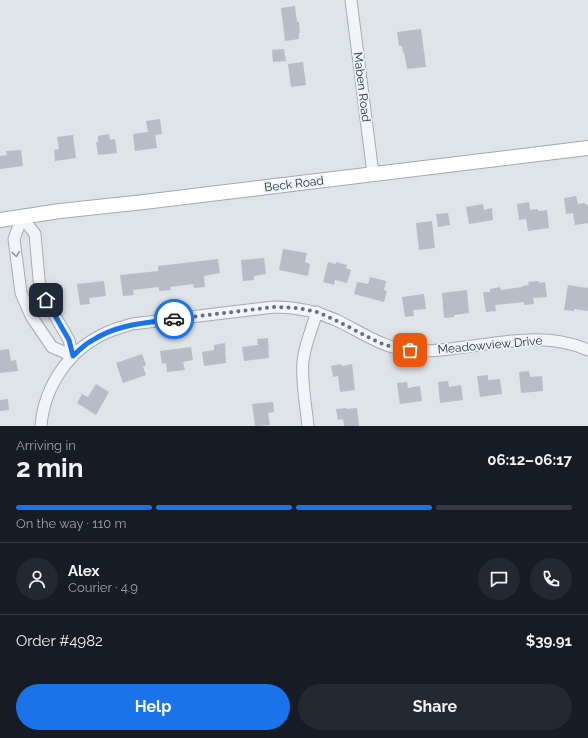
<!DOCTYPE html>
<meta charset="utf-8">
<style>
:root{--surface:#171b24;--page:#242831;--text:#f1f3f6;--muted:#9ea1a6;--line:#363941;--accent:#1a73e8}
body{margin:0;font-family:Raleway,sans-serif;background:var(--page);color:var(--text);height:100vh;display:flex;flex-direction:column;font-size:15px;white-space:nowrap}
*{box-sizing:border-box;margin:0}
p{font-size:13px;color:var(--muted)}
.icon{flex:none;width:22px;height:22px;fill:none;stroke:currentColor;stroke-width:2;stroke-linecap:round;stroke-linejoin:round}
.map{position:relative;height:426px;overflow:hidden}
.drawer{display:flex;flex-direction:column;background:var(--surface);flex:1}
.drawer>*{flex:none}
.pin{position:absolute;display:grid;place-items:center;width:34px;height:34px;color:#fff;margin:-17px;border-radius:8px;box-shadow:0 2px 6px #0006}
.courier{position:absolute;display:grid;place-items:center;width:40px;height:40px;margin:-20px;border:3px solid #1a73e8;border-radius:50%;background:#fff;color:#222;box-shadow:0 1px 5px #0007}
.overview em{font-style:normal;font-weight:700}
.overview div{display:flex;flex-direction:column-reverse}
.overview{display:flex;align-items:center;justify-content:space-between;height:68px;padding:0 16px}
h1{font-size:26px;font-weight:700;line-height:30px}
.bar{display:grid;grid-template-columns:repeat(4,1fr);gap:6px 4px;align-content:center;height:48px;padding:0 16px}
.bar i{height:5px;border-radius:3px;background:var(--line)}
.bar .on{background:var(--accent)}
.bar p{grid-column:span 4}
.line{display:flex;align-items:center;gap:10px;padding:0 16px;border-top:1px solid var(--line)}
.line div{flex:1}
.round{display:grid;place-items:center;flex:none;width:42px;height:42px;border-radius:21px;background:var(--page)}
.action{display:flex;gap:8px;margin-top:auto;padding:8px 16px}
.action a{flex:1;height:46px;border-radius:24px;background:var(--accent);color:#fff;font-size:16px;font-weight:700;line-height:46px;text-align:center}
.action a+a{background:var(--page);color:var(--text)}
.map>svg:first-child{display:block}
.building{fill:#b6bdc6}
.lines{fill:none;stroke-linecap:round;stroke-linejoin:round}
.minor-casing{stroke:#a4abb3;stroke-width:13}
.major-casing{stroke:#9ea9b5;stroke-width:16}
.minor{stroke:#f2f4f7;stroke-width:11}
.major{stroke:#fff;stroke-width:14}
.oneway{stroke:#8c949c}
.done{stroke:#67717c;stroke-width:4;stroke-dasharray:0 7.2}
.route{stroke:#1a73e8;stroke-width:5}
.labels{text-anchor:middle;stroke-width:3.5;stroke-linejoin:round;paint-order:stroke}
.street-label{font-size:12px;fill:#273341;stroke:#eff3f7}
</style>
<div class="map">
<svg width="588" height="426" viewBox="0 0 588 426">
<rect width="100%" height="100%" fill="#dfe4e9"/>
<path class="building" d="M295,6L297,22H299L300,33H299V39L285,41L281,8Z
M421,29L426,67L407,69L404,52L403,53L402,46H399L397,32Z
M284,49L286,61L273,62L272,50Z
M303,62L306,85L291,87L288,64Z
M160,119L162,134L155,135L157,148L135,151L133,134L148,132L146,121Z
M109,134L110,140L115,139L117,153L98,155L96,142H98V136Z
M73,135L76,158L55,161L54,150L59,149L57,137Z
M21,150L23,166L0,169V156L7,155L6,151Z
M576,196L578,204L585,203L586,205L588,204V223L575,225L573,213L566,214L564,198Z
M529,202L530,210L538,209V211L547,210L549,228L528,231L526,219L519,220L517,204Z
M483,204L484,210L492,208L493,220L469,224L466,207Z
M448,213L450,225L438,227L436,214Z
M432,221L435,248L419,250L416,223Z
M283,249L307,253L305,262L310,264L308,276L279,270Z
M264,258L266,274L254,276V280L243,281L241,260Z
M218,259L220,273L204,276L205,287L194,288L193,284L170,287L171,290L159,291V287L133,290L134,295L123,296L120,275L158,271V266Z
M328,262L336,264V262L347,265L346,268L351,270L347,283L335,280L334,285L323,282Z
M370,277L386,281L384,290L387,291L384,302L354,294L357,282L368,284Z
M104,281L106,296L89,298L90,304L80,305L77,284Z
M539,281V283L545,282L547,297L533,298L534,304L524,305V302L495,305L496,311L486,312L483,292H490V289L500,287L501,290L522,287V286L529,285L528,282Z
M568,285L588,288V311L574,309V311L564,310Z
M467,290L469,313L454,315V317L444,318L442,293Z
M424,294L426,309L413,310L414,316L405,317L402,297Z
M268,338L269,358L244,361L242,347L258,345L257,339Z
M225,343L226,363L204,366L202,352L214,350V345Z
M191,347L193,360L183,362L185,370L167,372L166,363L162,364L160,351Z
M9,349L11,361L16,360L18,371L0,373V350Z
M142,354L146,365L143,367L146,375L123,383L116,363Z
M341,364L342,366L352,364L355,390L340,392L338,376L333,377L331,366Z
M529,371L530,377L542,376L543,391L521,393L519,372Z
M488,375V380L500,379L502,394L480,397L477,376Z
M448,381L449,387L461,385L463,400L440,403L438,382Z
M407,382L408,388L420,386L422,401L400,404L397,383Z
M96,384L109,392L96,415L77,403L82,394L88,397Z
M8,399L9,410L0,411V400Z
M273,402L274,412L268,413L270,425L255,426L252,404Z
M346,408V409L357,408L359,426H344L343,419L338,420L336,409Z"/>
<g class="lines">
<g class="minor-casing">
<path id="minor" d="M351,0L373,174
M22,217L14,239L21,293L31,316L52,347L73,356
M22,217L35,234L40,290L69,340L73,356
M41,426C44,387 69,349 106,333C114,329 123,327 132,324L274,307C296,307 316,311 336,320C361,332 383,348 411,351C426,352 442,350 457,348C500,343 547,331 588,350
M308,426C306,405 301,382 303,361C305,344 312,328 317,312"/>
</g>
<g class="major-casing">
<path id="major" d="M0,220L60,211L144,202L588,148"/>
</g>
<use href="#minor" class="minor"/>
<use href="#major" class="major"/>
</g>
<defs><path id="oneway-chevron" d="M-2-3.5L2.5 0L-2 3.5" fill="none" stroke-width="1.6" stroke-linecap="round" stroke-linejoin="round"/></defs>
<use class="oneway" href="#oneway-chevron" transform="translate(16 254) rotate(83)"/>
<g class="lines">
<path class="done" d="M174,319L274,307L298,308L317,312L335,320L380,343L395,348L410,350"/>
<path class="route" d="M46,300L69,340L73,356C79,350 85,344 93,340C118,324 146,323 174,319"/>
</g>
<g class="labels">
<g class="street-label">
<text transform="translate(362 87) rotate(83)" y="4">Maben Road</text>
<text transform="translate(294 184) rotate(-7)" y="4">Beck Road</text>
<text transform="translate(490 345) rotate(-5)" y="4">Meadowview Drive</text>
</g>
</g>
</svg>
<div class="pin" style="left:410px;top:350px;background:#ea580c"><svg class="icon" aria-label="bag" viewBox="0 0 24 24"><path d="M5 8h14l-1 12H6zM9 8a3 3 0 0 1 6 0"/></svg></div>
<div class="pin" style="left:46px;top:300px;background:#1f2937"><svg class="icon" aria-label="home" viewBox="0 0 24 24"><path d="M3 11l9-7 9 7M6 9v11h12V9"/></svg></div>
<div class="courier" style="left:174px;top:319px"><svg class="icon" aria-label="car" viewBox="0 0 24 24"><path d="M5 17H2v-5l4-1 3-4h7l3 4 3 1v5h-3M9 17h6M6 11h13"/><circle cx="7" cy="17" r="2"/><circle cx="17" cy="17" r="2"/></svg></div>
</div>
<section class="drawer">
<div class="overview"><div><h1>2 min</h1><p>Arriving in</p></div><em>06:12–06:17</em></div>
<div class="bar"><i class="on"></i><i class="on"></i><i class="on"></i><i></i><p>On the way · 110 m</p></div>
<div class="line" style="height:72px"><a class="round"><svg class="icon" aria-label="person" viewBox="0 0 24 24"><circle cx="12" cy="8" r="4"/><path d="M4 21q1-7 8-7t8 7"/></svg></a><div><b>Alex</b><p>Courier · 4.9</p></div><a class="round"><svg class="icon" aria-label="chat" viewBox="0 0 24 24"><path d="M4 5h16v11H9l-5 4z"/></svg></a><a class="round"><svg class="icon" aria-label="phone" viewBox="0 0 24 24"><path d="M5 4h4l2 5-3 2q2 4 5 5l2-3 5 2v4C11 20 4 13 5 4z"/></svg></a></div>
<div class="line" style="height:52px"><div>Order #4982</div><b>$39.91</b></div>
<div class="action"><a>Help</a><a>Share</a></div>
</section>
